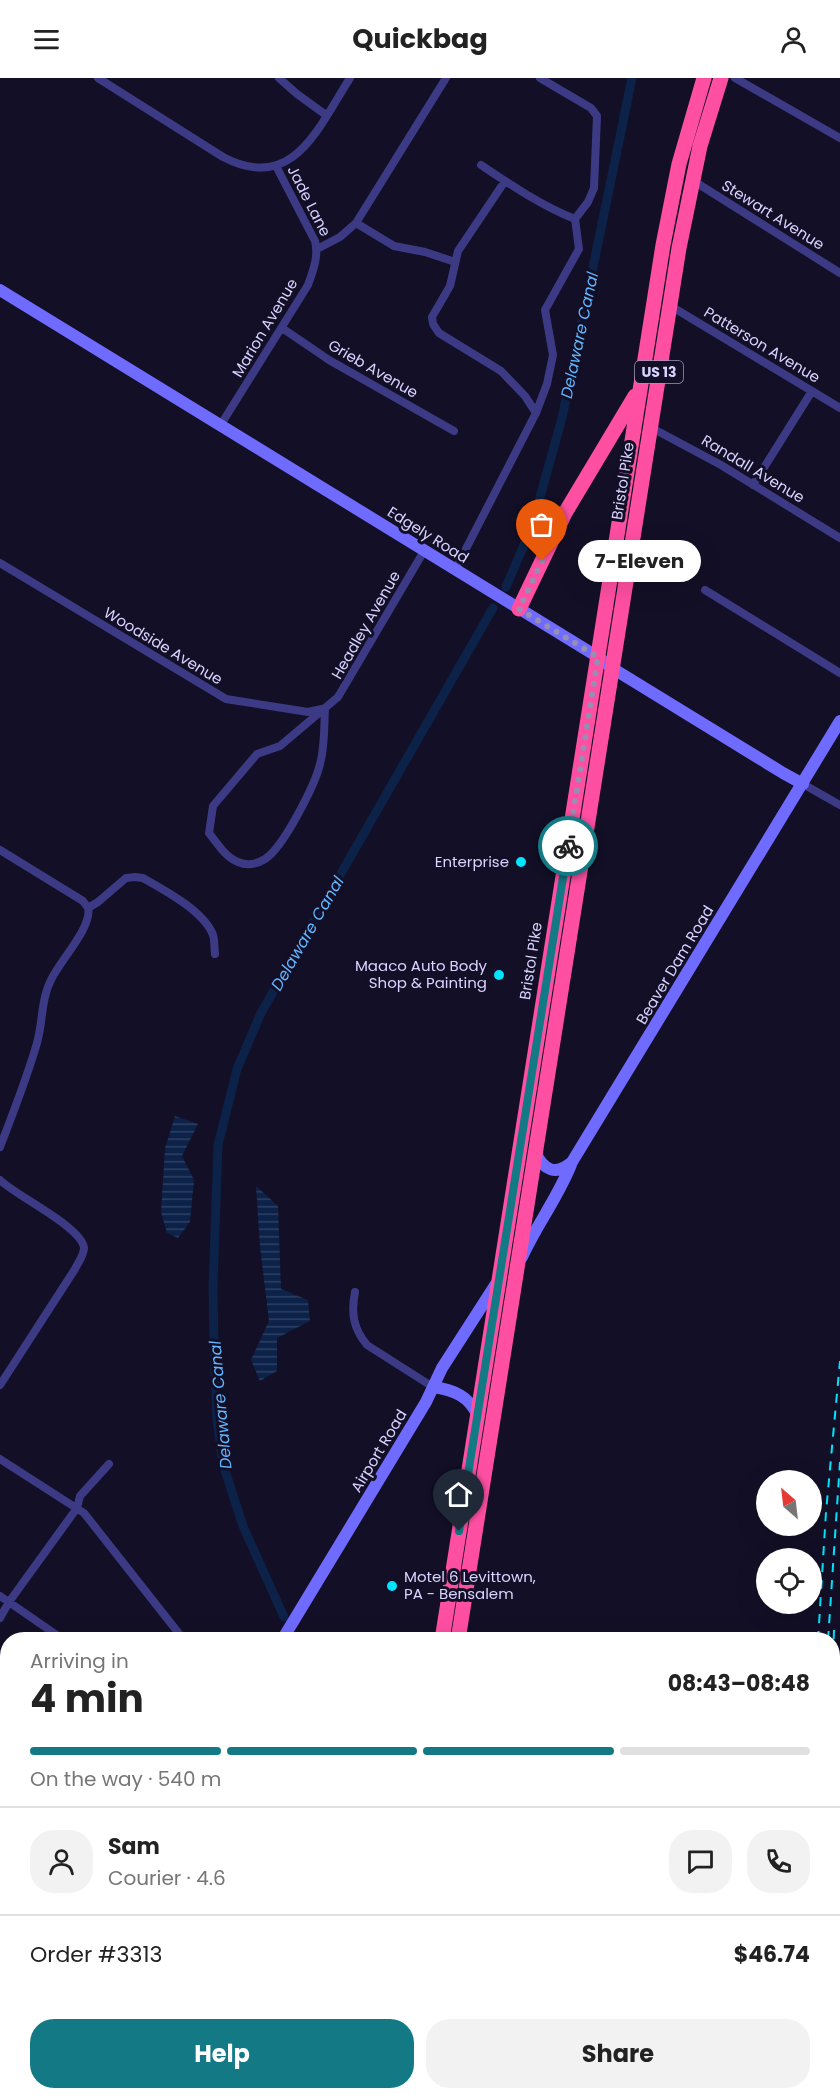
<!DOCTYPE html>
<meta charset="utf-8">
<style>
:root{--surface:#fff;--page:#f2f2f2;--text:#222;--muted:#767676;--line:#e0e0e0;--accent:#137a85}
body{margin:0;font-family:Poppins,sans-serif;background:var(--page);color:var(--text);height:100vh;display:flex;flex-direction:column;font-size:22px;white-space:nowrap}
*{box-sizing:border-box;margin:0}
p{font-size:20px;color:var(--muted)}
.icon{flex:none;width:33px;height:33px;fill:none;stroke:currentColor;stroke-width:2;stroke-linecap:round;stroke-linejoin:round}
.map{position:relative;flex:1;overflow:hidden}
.panel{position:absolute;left:0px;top:1554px;width:840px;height:468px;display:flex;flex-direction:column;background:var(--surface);border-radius:24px 24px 0 0;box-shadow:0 6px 24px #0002}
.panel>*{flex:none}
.needle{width:39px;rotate:332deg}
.buttons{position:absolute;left:756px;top:1392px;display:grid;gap:12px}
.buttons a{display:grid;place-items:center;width:66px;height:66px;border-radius:50%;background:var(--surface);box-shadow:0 6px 24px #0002;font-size:30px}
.pin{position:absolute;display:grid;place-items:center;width:51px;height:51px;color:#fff;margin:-62px -26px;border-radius:50% 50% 50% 0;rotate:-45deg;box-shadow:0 0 6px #0007}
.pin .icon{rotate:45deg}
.courier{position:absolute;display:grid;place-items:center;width:60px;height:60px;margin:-30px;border:4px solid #137a85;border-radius:50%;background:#fff;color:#222;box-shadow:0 2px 8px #0007}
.bubble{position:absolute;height:42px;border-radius:21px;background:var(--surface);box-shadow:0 6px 24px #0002;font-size:20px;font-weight:700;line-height:42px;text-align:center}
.head em{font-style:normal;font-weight:700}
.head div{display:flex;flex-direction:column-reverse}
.head{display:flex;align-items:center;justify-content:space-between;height:102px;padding:0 30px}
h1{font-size:39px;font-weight:700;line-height:45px}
.bar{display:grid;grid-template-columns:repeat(4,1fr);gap:9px 6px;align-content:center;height:72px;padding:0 30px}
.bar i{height:8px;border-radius:4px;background:var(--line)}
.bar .on{background:var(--accent)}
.bar p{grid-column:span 4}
.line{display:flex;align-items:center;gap:15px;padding:0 30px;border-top:2px solid var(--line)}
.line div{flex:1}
.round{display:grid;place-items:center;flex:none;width:63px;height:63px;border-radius:24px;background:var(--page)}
.primary-button{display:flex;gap:12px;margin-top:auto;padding:12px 30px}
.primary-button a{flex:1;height:69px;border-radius:24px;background:var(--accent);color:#fff;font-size:24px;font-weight:700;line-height:69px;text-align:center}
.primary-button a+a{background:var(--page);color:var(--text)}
header{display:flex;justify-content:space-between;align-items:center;height:78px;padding:0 30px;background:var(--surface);font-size:27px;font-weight:700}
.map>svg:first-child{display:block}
.water{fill:url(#water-rules)}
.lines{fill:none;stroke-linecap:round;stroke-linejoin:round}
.canal{stroke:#0c2248;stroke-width:9}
.street{stroke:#3d3a85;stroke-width:8}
.secondary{stroke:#6f6bff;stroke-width:12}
.highway{stroke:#ff4fa3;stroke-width:15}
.rail{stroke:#00e5ff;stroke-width:2;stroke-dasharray:9 8;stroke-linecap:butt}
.done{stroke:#948fb3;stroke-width:6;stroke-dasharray:0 10.8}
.route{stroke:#137a85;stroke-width:8}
.poi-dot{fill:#00e5ff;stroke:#130f26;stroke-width:2}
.labels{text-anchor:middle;stroke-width:6;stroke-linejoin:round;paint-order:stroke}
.shield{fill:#130f26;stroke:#9e99be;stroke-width:1.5}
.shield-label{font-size:14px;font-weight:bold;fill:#d9d4ff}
.street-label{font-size:15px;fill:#d9d4ff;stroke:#130f26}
.poi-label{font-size:15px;fill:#d9d4ff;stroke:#130f26;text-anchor:end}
.water-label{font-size:16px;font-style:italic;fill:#62b6ff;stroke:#130f26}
</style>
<header><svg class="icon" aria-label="menu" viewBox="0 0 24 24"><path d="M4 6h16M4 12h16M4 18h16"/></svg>Quickbag<svg class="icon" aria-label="person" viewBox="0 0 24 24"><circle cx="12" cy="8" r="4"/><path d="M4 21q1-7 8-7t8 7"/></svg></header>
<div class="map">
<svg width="840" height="2022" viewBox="0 0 840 2022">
<defs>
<pattern id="water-rules" width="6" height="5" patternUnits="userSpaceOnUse" patternTransform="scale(1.5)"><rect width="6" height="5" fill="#0c2248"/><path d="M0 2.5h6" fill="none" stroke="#2f4163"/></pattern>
</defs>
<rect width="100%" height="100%" fill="#130f26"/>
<path class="water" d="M175,1038L198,1046L182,1078L194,1102L190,1144L178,1160L167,1155L161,1134L165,1070Z
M256,1108L278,1128L281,1211L308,1222L310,1243L277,1260V1293L260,1303L251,1282L269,1243L260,1169Z"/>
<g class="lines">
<path class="canal" d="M506,509L532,448L562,340L632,0
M284,1539L243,1448L223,1386L217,1342L214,1265L213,1210L218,1067L237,991L261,935L493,530"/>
<path class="street" d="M98,0L223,79C293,116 318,50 350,0
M279,0L297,16L326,37
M735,0L840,60
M481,87C511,107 542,128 575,141L588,124L594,110L597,38L591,30L540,0
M692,102L840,195
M505,103L458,173L450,208L432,239L433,246L439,255L501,293L525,318L536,335
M356,145L394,168L425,174L455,184
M317,171L340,159L356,145L446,0
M669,227L840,330
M282,250L329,282L454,353
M220,348L308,207C313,193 319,178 315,163L276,88
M650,349L721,387L840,460
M753,407L812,313
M0,485L226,621L308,634L322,631
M455,492L536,335L547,306L553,277L545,232L579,171L575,141
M705,512L840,595
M325,630C324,648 325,668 320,686C315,707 283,770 265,781C257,786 247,788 238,784C225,779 217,765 209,755L213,728L257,676L280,668L338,619L424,473
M803,706L840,727
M0,772L83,823L88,830
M88,830L98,824L126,800L135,799L143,800C164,812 204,833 213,857C215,863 214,870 215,876
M0,1069C13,1035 27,1000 37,965C43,944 41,921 51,902C59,884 93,848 88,830
M0,1102C16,1118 82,1149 84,1170C84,1177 78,1185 75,1191L0,1307
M355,1214C351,1235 353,1250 367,1267L433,1309
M0,1381L84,1435L184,1562
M0,1518L64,1562
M0,1540L9,1524L77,1430L80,1418L109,1386
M0,1663L8,1667
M0,1810L8,1815"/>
<path class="secondary" d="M0,212L598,579L612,590L783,695L803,706
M535,1074C544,1093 556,1098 572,1084
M522,1179C537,1146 559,1118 572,1084L840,643
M433,1309C454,1312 469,1318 478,1338
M282,1562L426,1324L442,1290L496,1206
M0,2016L8,2011"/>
<path class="highway" d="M519,531L565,435L635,318
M442,1562L663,167L679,86L704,0
M458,1562L679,170L700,68L721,0
M832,1988L840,1987
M832,2000L840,1999
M369,2022L371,2014
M386,2022L387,2014
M592,2022L646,2014
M675,2022L730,2014"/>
<path class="rail" d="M818,1562L826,1434L840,1283
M828,1562L840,1384
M832,1612L834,1552
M803,2022L804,2014
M814,2022V2014"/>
</g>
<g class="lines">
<path class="done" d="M542,483L519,531L598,579L568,768"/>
<path class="route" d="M459,1453L568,768"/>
</g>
<g class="poi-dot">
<circle cx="521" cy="784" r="6"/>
<circle cx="499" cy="897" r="6"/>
<circle cx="392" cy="1508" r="6"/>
</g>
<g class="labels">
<rect class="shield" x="635" y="283" width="48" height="22" rx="4.5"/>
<g class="shield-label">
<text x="659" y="299">US 13</text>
</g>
<g class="street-label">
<text transform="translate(309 123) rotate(63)" y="5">Jade Lane</text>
<text transform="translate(773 137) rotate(32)" y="5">Stewart Avenue</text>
<text transform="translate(265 250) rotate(-59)" y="5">Marion Avenue</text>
<text transform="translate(762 267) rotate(31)" y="5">Patterson Avenue</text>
<text transform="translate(373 291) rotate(30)" y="5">Grieb Avenue</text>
<text transform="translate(753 391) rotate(31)" y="5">Randall Avenue</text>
<text transform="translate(623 403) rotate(-81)" y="5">Bristol Pike</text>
<text transform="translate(428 457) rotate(32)" y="5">Edgely Road</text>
<text transform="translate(366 547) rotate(-60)" y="5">Headley Avenue</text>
<text transform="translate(163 568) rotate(31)" y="5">Woodside Avenue</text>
<text transform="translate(531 883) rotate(-81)" y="5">Bristol Pike</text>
<text transform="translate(675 887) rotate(-59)" y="5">Beaver Dam Road</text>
<text transform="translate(379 1373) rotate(-59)" y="5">Airport Road</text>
</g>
<g class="poi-label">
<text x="509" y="789">Enterprise</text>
<text x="487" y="893">Maaco Auto Body<tspan x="487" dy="17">Shop &amp; Painting</tspan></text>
<text x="404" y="1504" text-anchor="start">Motel 6 Levittown,<tspan x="404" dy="17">PA - Bensalem</tspan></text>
</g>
<g class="water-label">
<text transform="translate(579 257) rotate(-78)" y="6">Delaware Canal</text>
<text transform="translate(307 855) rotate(-60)" y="6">Delaware Canal</text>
<text transform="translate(220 1327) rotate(-95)" y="6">Delaware Canal</text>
</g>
</g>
</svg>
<div class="buttons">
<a><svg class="needle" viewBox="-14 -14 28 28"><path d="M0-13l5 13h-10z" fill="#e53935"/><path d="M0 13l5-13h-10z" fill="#767676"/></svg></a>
<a><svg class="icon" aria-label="locate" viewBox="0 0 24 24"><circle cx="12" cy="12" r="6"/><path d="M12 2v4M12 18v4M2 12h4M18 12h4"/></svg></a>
</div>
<div class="pin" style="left:542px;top:483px;background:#ea580c"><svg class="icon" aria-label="bag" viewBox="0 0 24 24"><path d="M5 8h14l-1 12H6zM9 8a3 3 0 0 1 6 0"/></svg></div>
<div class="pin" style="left:459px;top:1453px;background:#1f2937"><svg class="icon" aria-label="home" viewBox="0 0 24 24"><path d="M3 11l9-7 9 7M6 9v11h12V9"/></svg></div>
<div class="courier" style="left:568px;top:768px"><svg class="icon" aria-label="bike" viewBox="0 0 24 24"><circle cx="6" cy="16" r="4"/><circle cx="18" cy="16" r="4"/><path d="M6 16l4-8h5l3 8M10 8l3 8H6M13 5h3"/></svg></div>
<div class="bubble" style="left:578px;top:462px;width:123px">7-Eleven</div>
<section class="panel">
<div class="head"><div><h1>4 min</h1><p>Arriving in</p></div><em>08:43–08:48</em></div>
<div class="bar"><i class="on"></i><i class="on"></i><i class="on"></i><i></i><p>On the way · 540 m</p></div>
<div class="line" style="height:108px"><a class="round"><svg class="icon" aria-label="person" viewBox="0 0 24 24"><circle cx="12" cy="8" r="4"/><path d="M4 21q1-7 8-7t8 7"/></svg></a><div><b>Sam</b><p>Courier · 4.6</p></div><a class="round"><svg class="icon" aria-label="chat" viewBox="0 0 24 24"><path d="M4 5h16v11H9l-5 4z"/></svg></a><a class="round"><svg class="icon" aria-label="phone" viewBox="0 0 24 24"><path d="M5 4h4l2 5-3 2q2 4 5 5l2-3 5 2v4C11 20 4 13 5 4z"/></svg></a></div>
<div class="line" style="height:78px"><div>Order #3313</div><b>$46.74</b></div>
<div class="primary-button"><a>Help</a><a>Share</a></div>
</section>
</div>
